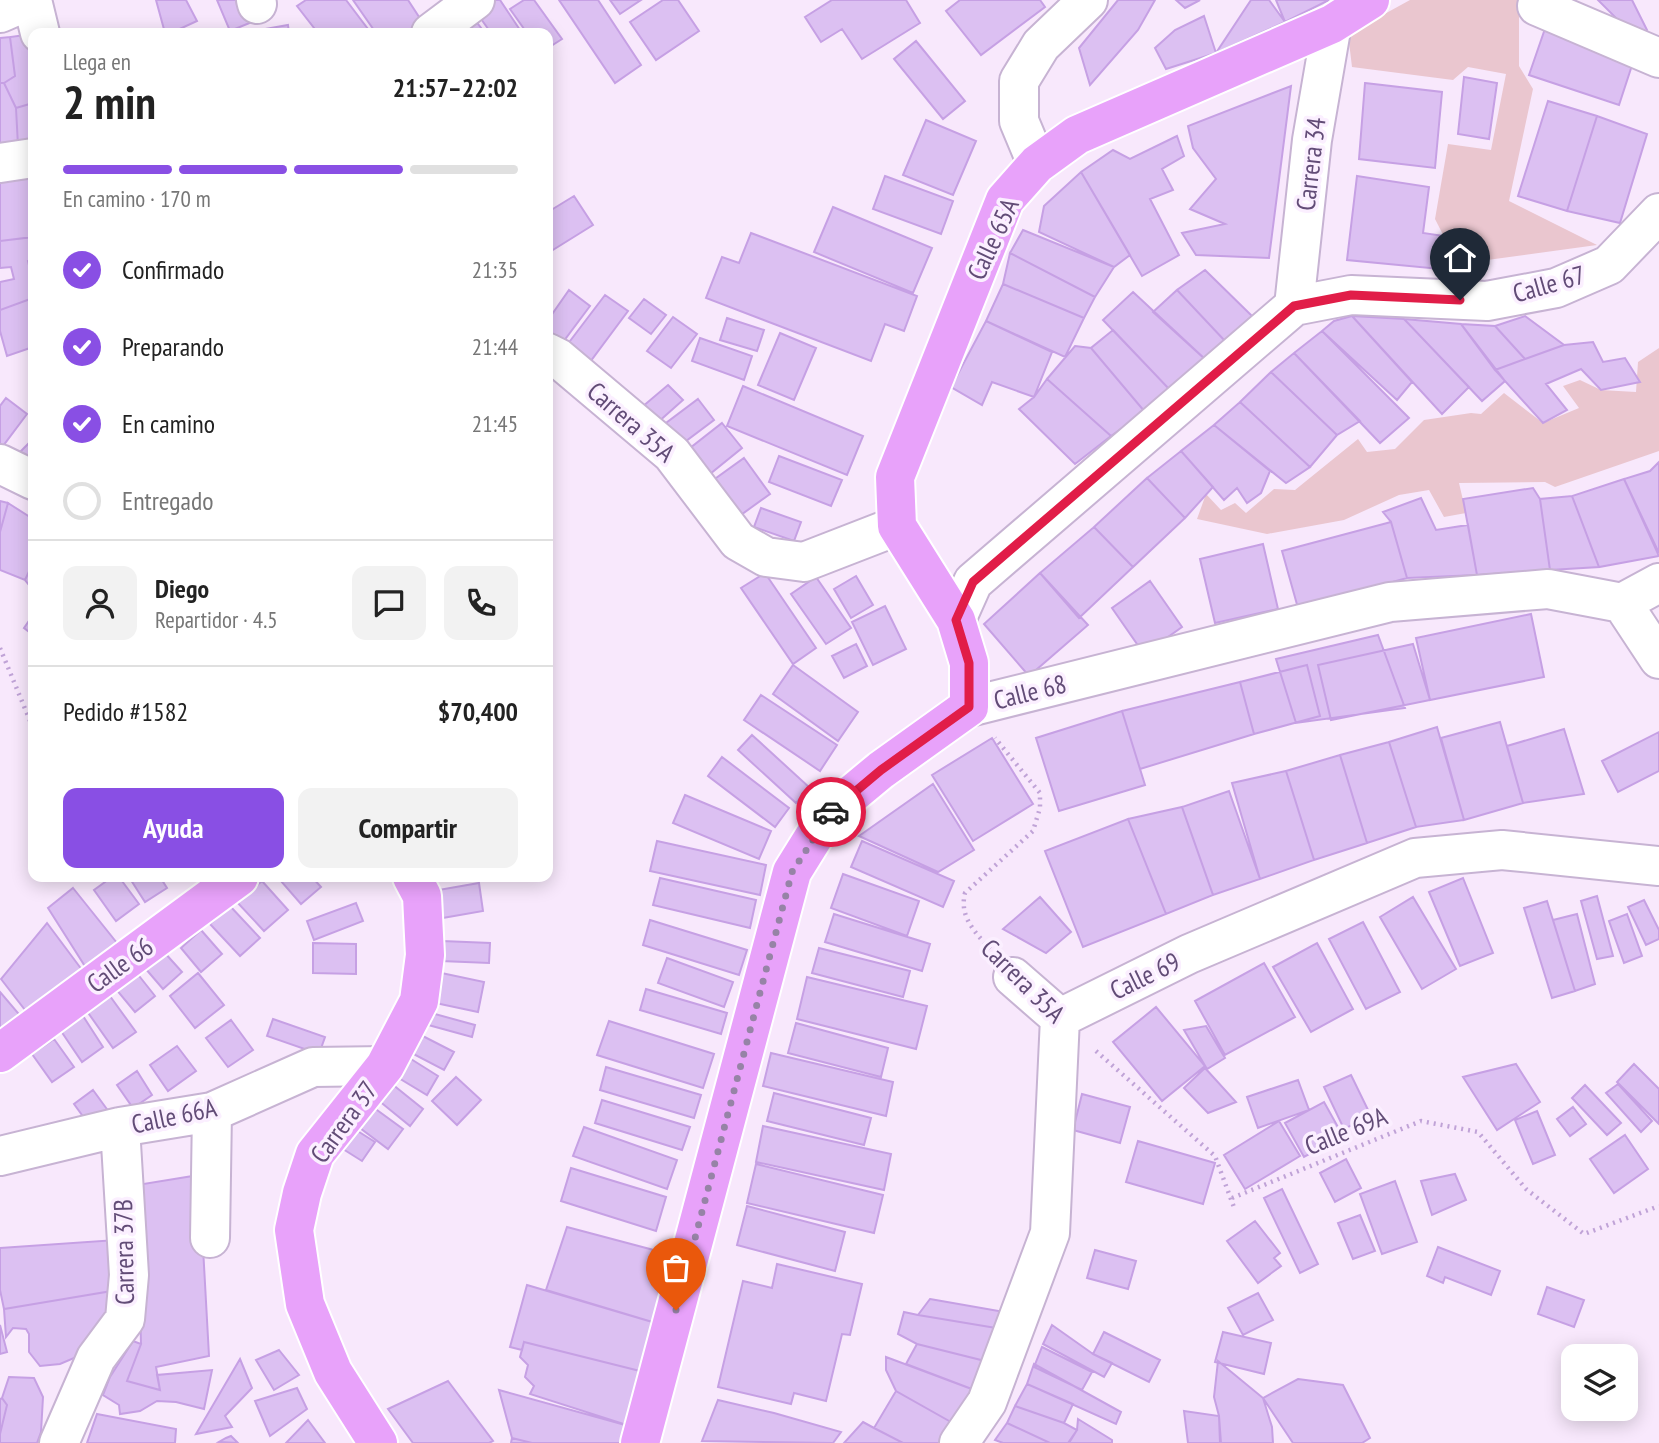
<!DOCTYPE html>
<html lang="es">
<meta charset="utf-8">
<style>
:root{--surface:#fff;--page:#f2f2f2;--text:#222;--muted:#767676;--line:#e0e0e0;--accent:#894fe4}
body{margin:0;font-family:"PT Sans Narrow",sans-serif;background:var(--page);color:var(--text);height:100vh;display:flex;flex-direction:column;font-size:26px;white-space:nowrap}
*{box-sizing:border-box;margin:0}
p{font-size:23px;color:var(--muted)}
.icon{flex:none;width:38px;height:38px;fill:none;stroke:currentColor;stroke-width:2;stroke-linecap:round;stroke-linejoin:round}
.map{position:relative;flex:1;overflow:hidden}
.panel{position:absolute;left:28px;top:28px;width:525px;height:854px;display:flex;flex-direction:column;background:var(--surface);border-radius:14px;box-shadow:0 4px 18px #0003}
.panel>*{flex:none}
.fabs{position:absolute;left:1561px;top:1344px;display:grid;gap:14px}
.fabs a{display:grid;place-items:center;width:77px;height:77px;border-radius:14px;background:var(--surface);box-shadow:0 4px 18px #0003;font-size:35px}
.pin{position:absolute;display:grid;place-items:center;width:60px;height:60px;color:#fff;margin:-72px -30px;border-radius:50% 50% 50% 0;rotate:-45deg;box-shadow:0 0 7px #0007}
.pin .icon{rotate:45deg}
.courier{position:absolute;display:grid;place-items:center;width:70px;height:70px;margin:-35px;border:5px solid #e11d48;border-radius:50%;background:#fff;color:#222;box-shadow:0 2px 9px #0007}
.head em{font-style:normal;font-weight:700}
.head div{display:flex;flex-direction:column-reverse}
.head{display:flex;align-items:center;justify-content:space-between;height:119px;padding:0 35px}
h1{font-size:46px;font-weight:700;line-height:52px}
.bar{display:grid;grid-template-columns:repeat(4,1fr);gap:10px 7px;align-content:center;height:84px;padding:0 35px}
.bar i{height:9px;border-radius:5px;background:var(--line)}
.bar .on{background:var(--accent)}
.bar p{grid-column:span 4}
.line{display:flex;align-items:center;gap:18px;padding:0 35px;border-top:2px solid var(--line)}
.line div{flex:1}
.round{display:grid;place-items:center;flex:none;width:74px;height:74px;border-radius:14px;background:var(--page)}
ol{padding:0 35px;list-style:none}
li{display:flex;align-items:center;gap:21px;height:77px}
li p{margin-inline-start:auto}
li .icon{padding:7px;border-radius:50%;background:var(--accent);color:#fff;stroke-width:4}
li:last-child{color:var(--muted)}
li i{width:38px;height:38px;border:4px solid var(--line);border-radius:50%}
.primary-button{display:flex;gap:14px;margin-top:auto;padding:14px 35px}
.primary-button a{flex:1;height:80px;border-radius:14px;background:var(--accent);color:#fff;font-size:28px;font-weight:700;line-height:80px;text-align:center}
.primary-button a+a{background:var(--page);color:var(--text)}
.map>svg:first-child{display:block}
.green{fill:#eac6cf}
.building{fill:#dcc0f2;stroke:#c6a0e4;stroke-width:2}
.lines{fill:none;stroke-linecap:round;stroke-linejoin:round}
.minor-casing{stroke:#c7b3d3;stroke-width:42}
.major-casing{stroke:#fff;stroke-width:42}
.path{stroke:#c0a3d7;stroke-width:4.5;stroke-dasharray:2 5;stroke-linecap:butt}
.minor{stroke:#fff;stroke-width:38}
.major{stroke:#e8a2fa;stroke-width:38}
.done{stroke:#9683a6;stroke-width:7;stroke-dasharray:0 12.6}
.route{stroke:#e11d48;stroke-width:9}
.labels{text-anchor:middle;stroke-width:7;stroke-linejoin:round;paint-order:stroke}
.street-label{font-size:26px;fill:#624c77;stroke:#fbefff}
</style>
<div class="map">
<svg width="1659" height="1443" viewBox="0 0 1659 1443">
<rect width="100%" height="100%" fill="#f8e8fc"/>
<path class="green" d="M1410,0H1519V66L1533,89L1509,201L1597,245L1458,264L1435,219L1448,144L1491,150L1506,74L1468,67L1453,80L1352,67L1348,34Z
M1659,348V451L1555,487L1545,482L1459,483L1466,513L1444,517L1429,490L1399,495L1344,520L1267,534L1197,519L1206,494L1221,510L1235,503L1246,513L1274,489L1295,490L1358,439L1367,452L1395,449L1424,420L1471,413L1481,414L1504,393L1543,423L1579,408L1563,386L1580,380L1601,390L1636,392L1638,362Z"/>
<path class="building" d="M156,0H186L197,21L171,33H165Z
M217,0H254L262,18L230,31Z
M306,0H346L371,33H318L297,6Z
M353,0H408L423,23L408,33H376Z
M481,0H500L522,33H491L472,6Z
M524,0H534L562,39L548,48V33H527L510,9Z
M559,0H598L641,65L615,83Z
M610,0H641L620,14Z
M663,0H678L699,31L656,60L630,22Z
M832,0H906L920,23L862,59L842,29L821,42L805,17Z
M960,0H1040L1045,7L981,55L946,11Z
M1118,0H1155L1138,30L1090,85L1079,48Z
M1176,0H1200L1185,8Z
M1251,0H1269L1285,22L1216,53Z
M1276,0H1329L1285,22Z
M1598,0H1632L1647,30L1636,38Z
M468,11L485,33H454Z
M1204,16L1216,53L1166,69L1155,48L1175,30Z
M1548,20L1636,53L1619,105L1529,75Z
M288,25L289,33H242Z
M33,34V103L16,108L4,83L15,76L10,37Z
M10,37L15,76L4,83H0V38Z
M916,41L965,101L943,119L894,59Z
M1464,77L1497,83L1489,139L1458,134Z
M0,83H4L16,108L18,146L0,149Z
M1365,83L1442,92L1435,168L1359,159Z
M1291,86L1269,258L1196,255L1182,233L1225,224L1190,209L1216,179L1193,148L1188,126Z
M1548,101L1597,116L1567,211L1518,196Z
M33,103V144L18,146L16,108Z
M1597,116L1647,134L1620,223L1567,211Z
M926,120L976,141L953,195L903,175Z
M1177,136L1184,156L1162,169L1173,190L1150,199L1179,255L1142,276L1081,172L1113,150L1130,159Z
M1081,172L1130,255L1114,267L1039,232L1044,206Z
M0,174L33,175V237L0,241Z
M885,176L953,201L941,234L873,209Z
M1357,176L1429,187L1423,233L1444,236L1440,269L1347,260Z
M574,196L593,225L548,253V212Z
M833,207L932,248L913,293L814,252Z
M1023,230L1114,267L1095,297L1010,253Z
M751,233L917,296L904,331L885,324L871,361L706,298L722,257L739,263Z
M33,237V258L28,261L31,274L33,273V298L0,310V282L14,279L11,267L0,268V241Z
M1010,253L1095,297L1084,318L1003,284Z
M1205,270L1252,316L1225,341L1177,290Z
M1003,284L1084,318L1065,357L986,321Z
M569,290L590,306L560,346L548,337V320Z
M1177,290L1225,341L1206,360L1153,312Z
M1133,292L1206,360L1170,390L1103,320Z
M605,295L628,311L587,366L564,349Z
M33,298V347L7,356L0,331V310Z
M644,299L666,315L651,334L629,318Z
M1352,316L1404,319L1469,387L1442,414Z
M1352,316L1412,382L1397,400L1322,331L1334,321Z
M1525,316L1564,345L1525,359L1495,326Z
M673,317L697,334L671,368L647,351Z
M727,318L764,330L757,351L720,340Z
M1404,319L1461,324L1505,381L1482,401Z
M986,321L1052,352L1034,397L992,382L982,405L951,387Z
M1461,324L1495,326L1525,359L1495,370Z
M1113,330L1170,390L1145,412L1091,348Z
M1322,331L1409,418L1380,443L1294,353Z
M780,333L816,348L794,400L758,385Z
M700,338L752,356L744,380L692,361Z
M1593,342L1603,362L1625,358L1640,382L1601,390L1581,369L1546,384L1567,410L1543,423L1495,370L1564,345Z
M1075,346L1091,348L1145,412L1111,436L1047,379Z
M1294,353L1360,421L1337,435L1271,372Z
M1271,372L1337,435L1310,467L1240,402Z
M1047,379L1111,436L1075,464L1019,409L1034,397Z
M668,385L683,400L657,423L642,407Z
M743,386L863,436L847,475L727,426Z
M6,398L27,414L0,450V406Z
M698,399L714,420L678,447L662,426Z
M1240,402L1310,467L1286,483L1214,425Z
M722,423L742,448L705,478L685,452Z
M1214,425L1270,471L1261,493L1247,503L1237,488L1224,500L1181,451Z
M33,439V466L19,453Z
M1181,451L1213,487L1185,518L1147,478Z
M779,456L842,480L831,506L769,482Z
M744,458L770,494L738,517L712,481Z
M1659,462V553L1624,479L1650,471Z
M1147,478L1185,518L1133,567L1094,527Z
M1624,479L1659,556L1599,567L1572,496Z
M1533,488L1540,499L1550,570L1477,575L1463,499Z
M1572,496L1599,567L1550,570L1540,499Z
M1421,498L1436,530L1468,525L1477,575L1407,578L1391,522L1383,512Z
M0,501L8,503L0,532Z
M8,503L33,519V563L25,580L0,570V532Z
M761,508L801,522L794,541L754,527Z
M1391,522L1407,578L1298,608L1282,551Z
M1094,527L1133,567L1079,618L1040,573Z
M1263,544L1278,609L1215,623L1200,559Z
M33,563V590L25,580Z
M765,573L816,648L793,664L741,588Z
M1040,573L1088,625L1029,676L984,624Z
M856,576L873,605L851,618L834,589Z
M816,577L851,628L826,644L791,594Z
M1150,581L1182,627L1144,654L1112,608Z
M885,606L906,649L873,665L852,622Z
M1531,614L1544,677L1430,700L1416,638Z
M33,615V635L24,628Z
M1378,635L1405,708L1296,723L1276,659Z
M856,644L867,666L844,678L832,656Z
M1413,644L1430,700L1331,720L1318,665Z
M793,665L858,712L838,741L773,694Z
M1307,665L1320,716L1254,734L1240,682Z
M1240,682L1254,734L1140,769L1122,711Z
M761,695L837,745L820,771L744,720Z
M1122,711L1145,785L1059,811L1036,738Z
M1500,722L1523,803L1464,820L1441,738Z
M1437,727L1464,820L1416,827L1389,742Z
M1564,729L1584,794L1523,803L1507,746Z
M1659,732V771L1618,792L1602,761Z
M752,735L810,788L796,803L738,750Z
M992,738L1033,804L973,841L932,775Z
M1389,742L1416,827L1367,843L1340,755Z
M1340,755L1367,843L1314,860L1286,771Z
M722,757L789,808L775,827L708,776Z
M1286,771L1314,860L1260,879L1232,783Z
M933,784L974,850L938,872L859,836Z
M1229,791L1260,879L1213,895L1182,807Z
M685,795L771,831L759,859L673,823Z
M1182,807L1213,895L1166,914L1128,819Z
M1128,819L1166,914L1083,947L1045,851Z
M657,841L766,865L760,895L650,871Z
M862,841L954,881L943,907L851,867Z
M843,874L919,901L907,936L831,908Z
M112,877H119L139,904L116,921L94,890Z
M129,877H160L167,888L145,902Z
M284,877H312L321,887L301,904L280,880Z
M660,878L756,900L750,928L653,905Z
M1463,878L1493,953L1460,966L1429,892Z
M262,881L288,910L264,931L237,902Z
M479,883L483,911L431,920L427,892Z
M73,888L121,948L88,971L48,908Z
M1597,896L1613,956L1597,959L1581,901Z
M1040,897L1071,932L1046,953L1003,929Z
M1413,897L1456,969L1422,989L1380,917Z
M1644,900L1659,930V939L1646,945L1628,907Z
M1547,901L1575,991L1552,998L1524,908Z
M356,903L363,921L314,940L307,921Z
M230,906L260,938L240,956L210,924Z
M834,914L930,944L922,971L825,942Z
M1577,914L1595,984L1575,991L1553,920Z
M1627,914L1642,956L1624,963L1609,921Z
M650,920L747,950L739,975L643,945Z
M1363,922L1400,992L1366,1009L1329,939Z
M47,923L88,978L32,1019L1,979Z
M201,930L222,954L201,972L181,948Z
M442,941L490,943L489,963L441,961Z
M313,943L356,944V974L313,973Z
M1317,943L1353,1009L1311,1032L1273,967Z
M819,948L910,971L903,997L812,973Z
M164,952L182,972L163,989L145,968Z
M667,958L733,982L724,1007L658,983Z
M1264,963L1295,1017L1225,1055L1195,1001Z
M432,971L484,982L478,1012L426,1001Z
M136,972L155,996L135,1012L115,988Z
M198,973L224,1005L195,1028L170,996Z
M807,977L927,1006L916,1049L797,1019Z
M646,989L727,1013L721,1034L640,1010Z
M0,992L29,1026L0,1046Z
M107,992L136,1032L113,1048L84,1007Z
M1156,1007L1205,1066L1162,1101L1113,1042Z
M424,1011L475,1025L472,1037L421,1023Z
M83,1016L103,1047L82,1062L61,1031Z
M273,1019L325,1037L319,1054L267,1036Z
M231,1020L253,1050L228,1067L206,1038Z
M609,1021L714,1054L703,1088L597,1055Z
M796,1023L888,1048L881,1077L788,1053Z
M1206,1026L1225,1058L1207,1069L1184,1030Z
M411,1030L454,1052L444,1070L402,1048Z
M54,1039L74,1067L52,1082L32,1054Z
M177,1046L196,1071L168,1091L150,1065Z
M771,1053L893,1082L886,1116L763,1086Z
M403,1054L438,1076L427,1095L392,1074Z
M1516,1064L1540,1102L1497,1130L1463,1077Z
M1634,1064L1659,1089V1124L1617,1082Z
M606,1067L701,1095L694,1118L600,1090Z
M1205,1068L1236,1102L1208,1113L1184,1088Z
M137,1071L152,1095L133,1108L117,1085Z
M1351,1075L1371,1116L1344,1129L1324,1087Z
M456,1077L481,1100L457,1125L432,1101Z
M387,1080L423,1109L410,1126L373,1096Z
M1298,1080L1309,1110L1258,1128L1247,1097Z
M1618,1084L1652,1121L1641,1132L1606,1093Z
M1585,1085L1621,1123L1607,1135L1572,1098Z
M93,1090L109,1112L90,1126L74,1104Z
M774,1093L871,1118L864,1145L767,1121Z
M1082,1094L1130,1107L1120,1143L1073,1130Z
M602,1100L690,1127L682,1150L595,1123Z
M366,1102L403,1129L388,1149L352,1122Z
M1324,1102L1343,1136L1304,1157L1285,1123Z
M1573,1107L1586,1124L1570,1136L1557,1119Z
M1537,1111L1555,1155L1533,1164L1515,1120Z
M1279,1121L1300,1156L1245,1189L1224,1155Z
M348,1125L375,1142L362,1161L335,1144Z
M763,1126L891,1154L884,1190L756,1162Z
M584,1127L677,1160L667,1189L573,1156Z
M1625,1135L1648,1169L1614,1193L1590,1159Z
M1138,1141L1215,1163L1203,1204L1126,1182Z
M1346,1159L1361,1188L1335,1202L1320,1173Z
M756,1164L883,1195L874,1233L747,1203Z
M571,1168L666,1197L656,1231L561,1201Z
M1455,1174L1466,1200L1432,1215L1421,1181Z
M199,1175L209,1356L156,1367L160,1390L127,1381L141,1344L137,1185Z
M1395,1181L1417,1242L1382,1254L1360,1194Z
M1282,1189L1318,1264L1300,1273L1264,1198Z
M747,1206L845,1232L835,1271L737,1245Z
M1360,1215L1375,1251L1353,1259L1338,1223Z
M1255,1221L1280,1253L1274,1258L1281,1266L1258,1283L1227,1241Z
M567,1227L680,1257L659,1324L546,1290Z
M116,1240L112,1291L4,1309L0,1290V1248Z
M1438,1247L1500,1271L1491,1295L1445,1277L1443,1283L1427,1276Z
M1095,1250L1136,1261L1128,1289L1087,1278Z
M777,1264L862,1284L850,1335L842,1334L826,1401L794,1393L791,1404L718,1387L743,1281L772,1288Z
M527,1285L659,1324L644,1372L524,1342L522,1350L510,1347Z
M1547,1287L1584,1300L1574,1327L1538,1314Z
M112,1291L117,1311L93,1350L60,1364L40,1366L29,1352V1334L26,1329L13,1328L6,1337L4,1309Z
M1258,1293L1273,1320L1243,1335L1228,1308Z
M930,1299L1010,1313L1002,1329L918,1315Z
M904,1312L918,1315L1002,1329L989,1362L917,1344L898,1334Z
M0,1325L7,1352L0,1354Z
M1052,1325L1093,1354L1112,1363L1104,1377L1043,1344Z
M1104,1332L1160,1360L1149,1382L1093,1354Z
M1223,1332L1271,1343L1264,1374L1215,1362Z
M133,1341L141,1344L127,1381L160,1390L157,1375L212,1370L204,1409L176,1402L157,1401L140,1411L120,1414L119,1405L103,1395L110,1377Z
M524,1342L644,1372L636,1428L530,1394L534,1386L525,1377L528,1365L520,1357Z
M917,1344L989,1362L977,1391L906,1364Z
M1042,1347L1092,1372L1082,1390L1034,1367Z
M279,1350L299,1375L274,1390L256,1360Z
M886,1357L977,1391L958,1426L896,1391L886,1370Z
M240,1359L252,1388L225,1416L232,1427L196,1434Z
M1218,1361L1263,1398L1272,1427L1273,1443H1221L1219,1416L1214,1397Z
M1034,1364L1121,1412L1116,1424L1027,1384Z
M9,1377L34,1378L43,1397L41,1432L37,1443H0V1434L7,1405L2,1398Z
M1298,1379L1343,1385L1370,1438L1362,1443H1293L1263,1398Z
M448,1381L493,1441L489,1443H413L388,1409Z
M1027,1384L1073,1404L1064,1423L1015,1406Z
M297,1388L307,1409L270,1436L255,1401Z
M499,1390L636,1428L633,1443H532L512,1438Z
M896,1391L958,1426L947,1443H903L874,1428Z
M2,1398L7,1405L0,1434V1399Z
M718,1400L774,1413L841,1432L833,1443L702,1441Z
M1015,1406L1064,1423L1077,1430L1068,1443H1050L1007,1423Z
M1184,1411L1219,1416L1220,1443H1188Z
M97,1414L176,1429L175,1443H87Z
M1078,1419L1112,1440V1443H1069L1077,1430Z
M308,1420L325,1443H286Z
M863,1422L874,1428L903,1443H844Z
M1007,1423L1050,1443H1003L995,1440Z
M231,1436L238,1443L219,1442L226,1438Z
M512,1438L532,1443H511Z"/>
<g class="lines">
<g class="minor-casing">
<path id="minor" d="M32,0L40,33
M256,0L257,4
M1537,6L1659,58
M0,13L30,0
M431,33L475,0
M0,163L33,158
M1037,164L1019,121V81L1041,45L1088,0
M1294,306L1312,140L1332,24
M548,353L558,358L672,454L738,541L766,557L804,562L897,526
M0,464L33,480
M1622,603L1659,659
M956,620L973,582L1294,306L1351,295L1487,301L1556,288L1609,265L1659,213
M969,707L1390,602L1548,589L1622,603L1659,583
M1013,977L1060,1018
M1060,1018L1189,954L1415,858L1502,850L1659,866
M0,1156L120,1127L212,1112L313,1067L385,1066
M210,1238L212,1112
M59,1443L96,1358L125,1319L129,1275L120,1127
M959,1443L987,1402L1050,1233L1060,1018"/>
</g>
<g class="major-casing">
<path id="major" d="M0,1053L239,877
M378,1443L333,1372L305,1304L294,1230L302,1193L315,1154L385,1066L419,1001L425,955L422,896L412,877
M640,1443L792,872L828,814L881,770L969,707V663L956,620L897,526L895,477L1005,200L1037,164L1077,135L1332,24L1370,0"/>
</g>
<path class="path" d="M0,648L33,728
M990,949C975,932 959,917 965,893L1033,831L1040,808V793L995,738
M1096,1051L1215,1156L1235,1210
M1232,1198L1421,1121L1478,1132L1526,1189L1584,1234L1659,1206"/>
<use href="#minor" class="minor"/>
<use href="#major" class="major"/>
</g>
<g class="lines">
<path class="done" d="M676,1310L792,872L831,812"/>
<path class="route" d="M831,812L881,770L969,707V663L956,620L973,582L1294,306L1351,295L1460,300"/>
</g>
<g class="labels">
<g class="street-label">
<text transform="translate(1311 164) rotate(-83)" y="9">Carrera 34</text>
<text transform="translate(993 239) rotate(-65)" y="9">Calle 65A</text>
<text transform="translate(1549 284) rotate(-16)" y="9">Calle 67</text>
<text transform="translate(631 422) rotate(41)" y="9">Carrera 35A</text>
<text transform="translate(1030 692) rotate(-14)" y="9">Calle 68</text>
<text transform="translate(120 965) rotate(-36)" y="9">Calle 66</text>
<text transform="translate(1145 976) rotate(-26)" y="9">Calle 69</text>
<text transform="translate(1023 981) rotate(45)" y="9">Carrera 35A</text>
<text transform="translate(174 1116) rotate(-12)" y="9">Calle 66A</text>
<text transform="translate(344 1122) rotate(-54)" y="9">Carrera 37</text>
<text transform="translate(1346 1131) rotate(-22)" y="9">Calle 69A</text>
<text transform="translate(124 1252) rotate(-91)" y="9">Carrera 37B</text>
</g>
</g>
</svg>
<div class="fabs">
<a><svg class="icon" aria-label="layers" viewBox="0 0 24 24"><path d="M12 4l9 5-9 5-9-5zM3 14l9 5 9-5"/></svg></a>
</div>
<div class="pin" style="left:676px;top:1310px;background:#ea580c"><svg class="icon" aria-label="bag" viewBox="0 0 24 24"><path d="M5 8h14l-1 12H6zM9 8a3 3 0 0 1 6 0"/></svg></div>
<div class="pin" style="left:1460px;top:300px;background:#1f2937"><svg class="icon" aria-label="home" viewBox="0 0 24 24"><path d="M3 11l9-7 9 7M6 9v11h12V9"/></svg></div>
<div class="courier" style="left:831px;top:812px"><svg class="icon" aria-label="car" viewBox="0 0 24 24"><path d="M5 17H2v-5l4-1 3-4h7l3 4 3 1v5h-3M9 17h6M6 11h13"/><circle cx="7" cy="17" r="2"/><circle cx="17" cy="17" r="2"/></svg></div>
<section class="panel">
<div class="head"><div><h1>2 min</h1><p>Llega en</p></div><em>21:57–22:02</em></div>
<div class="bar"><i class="on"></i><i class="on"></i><i class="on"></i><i></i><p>En camino · 170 m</p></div>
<ol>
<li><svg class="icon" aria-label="check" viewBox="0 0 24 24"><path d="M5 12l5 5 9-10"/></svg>Confirmado<p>21:35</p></li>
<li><svg class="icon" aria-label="check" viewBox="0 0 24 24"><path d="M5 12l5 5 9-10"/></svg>Preparando<p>21:44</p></li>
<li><svg class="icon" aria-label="check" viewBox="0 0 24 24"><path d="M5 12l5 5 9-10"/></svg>En camino<p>21:45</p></li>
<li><i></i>Entregado</li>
</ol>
<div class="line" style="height:126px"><a class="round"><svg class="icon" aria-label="person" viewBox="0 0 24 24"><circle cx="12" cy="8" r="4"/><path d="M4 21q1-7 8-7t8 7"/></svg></a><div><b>Diego</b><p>Repartidor · 4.5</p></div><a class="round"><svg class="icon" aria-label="chat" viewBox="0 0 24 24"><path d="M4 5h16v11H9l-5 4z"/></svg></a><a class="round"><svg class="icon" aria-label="phone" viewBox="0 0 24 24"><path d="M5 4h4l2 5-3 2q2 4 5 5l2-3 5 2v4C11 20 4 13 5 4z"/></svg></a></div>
<div class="line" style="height:91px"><div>Pedido #1582</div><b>$70,400</b></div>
<div class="primary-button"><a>Ayuda</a><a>Compartir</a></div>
</section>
</div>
